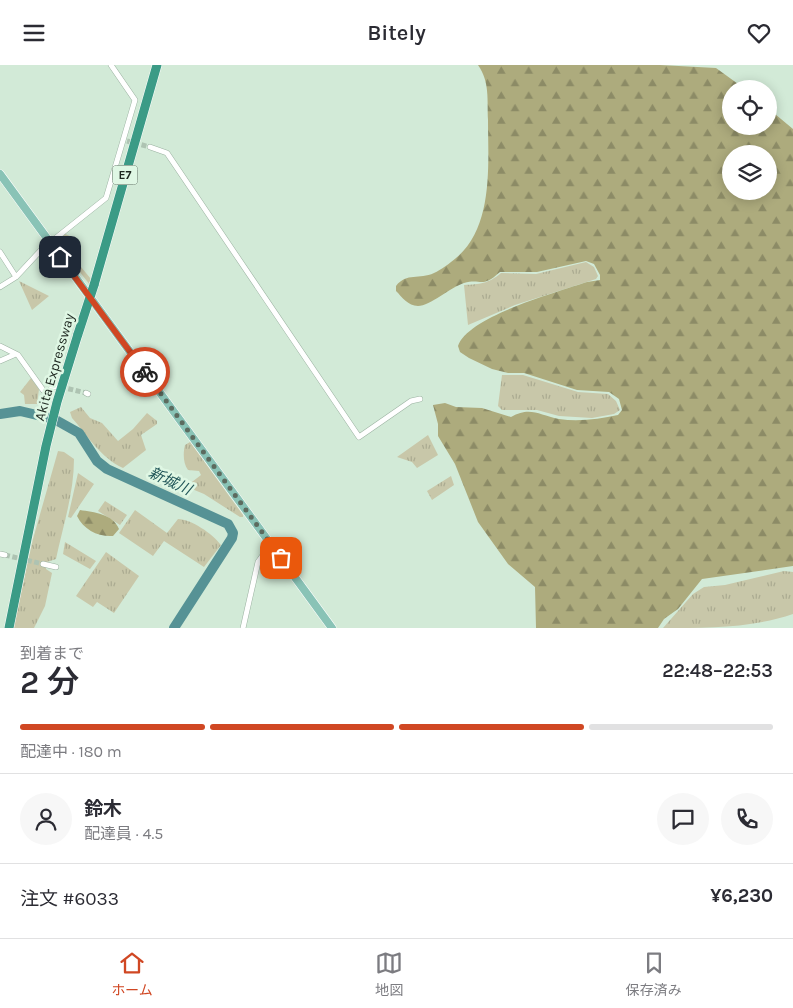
<!DOCTYPE html>
<html lang="ja">
<meta charset="utf-8">
<style>
:root{--surface:#fff;--page:#f7f7f7;--text:#2b2b33;--muted:#7c7c81;--line:#e1e1e2;--accent:#d04723}
body{margin:0;font-family:Karla,"Noto Sans JP",sans-serif;background:var(--page);color:var(--text);height:100vh;display:flex;flex-direction:column;font-size:19px;white-space:nowrap}
*{box-sizing:border-box;margin:0}
p{font-size:16px;color:var(--muted)}
.icon{flex:none;width:28px;height:28px;fill:none;stroke:currentColor;stroke-width:2;stroke-linecap:round;stroke-linejoin:round}
.map{position:relative;height:563px;overflow:hidden}
.side{display:flex;flex-direction:column;background:var(--surface);flex:1}
.side>*{flex:none}
.tools{position:absolute;left:722px;top:15px;display:grid;gap:10px}
.tools a{display:grid;place-items:center;width:55px;height:55px;border-radius:50%;background:var(--surface);box-shadow:0 2px 12px #0003;font-size:25px}
.pin{position:absolute;display:grid;place-items:center;width:42px;height:42px;color:#fff;margin:-21px;border-radius:10px;box-shadow:0 2px 8px #0006}
.courier{position:absolute;display:grid;place-items:center;width:50px;height:50px;margin:-25px;border:4px solid #d04723;border-radius:50%;background:#fff;color:#222;box-shadow:0 1px 6px #0007}
.overview em{font-style:normal;font-weight:600}
.overview div{display:flex;flex-direction:column-reverse}
.overview{display:flex;align-items:center;justify-content:space-between;height:85px;padding:0 20px}
h1{font-size:32px;font-weight:600;line-height:38px}
.bar{display:grid;grid-template-columns:repeat(4,1fr);gap:8px 5px;align-content:center;height:60px;padding:0 20px}
.bar i{height:6px;border-radius:4px;background:var(--line)}
.bar .current{background:var(--accent)}
.bar p{grid-column:span 4}
.line{display:flex;align-items:center;gap:12px;padding:0 20px;border-top:1px solid var(--line)}
.line div{flex:1}
.round{display:grid;place-items:center;flex:none;width:52px;height:52px;border-radius:26px;background:var(--page)}
header{display:flex;justify-content:space-between;align-items:center;height:65px;padding:0 20px;background:var(--surface);font-size:22px;font-weight:600}
.tabs{display:flex;justify-content:space-around;align-items:center;height:70px;border-top:1px solid var(--line);background:var(--surface);font-size:14px;color:var(--muted)}
.tabs a{display:grid;justify-items:center;gap:2px}
.tabs .current{color:var(--accent)}
.map>svg:first-child{display:block}
.grass{fill:url(#grass-tufts)}
.forest{fill:url(#forest-firs);fill-rule:evenodd}
.lines{fill:none;stroke-linecap:round;stroke-linejoin:round}
.river{stroke:#569295;stroke-width:10}
.street-tunnel{stroke:#aec3b2;stroke-width:5;stroke-dasharray:5 2.5;stroke-linecap:butt}
.street-casing{stroke:#9bb2a1;stroke-width:6}
.primary-casing{stroke:#fff;stroke-width:9}
.highway-casing{stroke:#fff;stroke-width:10}
.street{stroke:#fff;stroke-width:5}
.primary{stroke:#89c3b6;stroke-width:8}
.highway{stroke:#3b9b86;stroke-width:9}
.highway-bridge-casing{stroke:#fff;stroke-width:10;stroke-linecap:butt}
.highway-bridge{stroke:#3b9b86;stroke-width:9}
.done{stroke:#5c6b5f;stroke-width:5;stroke-dasharray:0 9}
.route{stroke:#d04723;stroke-width:6}
.labels{text-anchor:middle;stroke-width:5;stroke-linejoin:round;paint-order:stroke}
.shield{fill:#dff7e4;stroke:#57655a;stroke-width:1}
.shield-label{font-size:12px;font-weight:bold;fill:#1d261f}
.street-label{font-size:14px;fill:#1d261f;stroke:#dff7e4}
.water-label{font-size:15px;font-style:italic;fill:#215658;stroke:#dff7e4}
</style>
<header><svg class="icon" aria-label="menu" viewBox="0 0 24 24"><path d="M4 6h16M4 12h16M4 18h16"/></svg>Bitely<svg class="icon" aria-label="heart" viewBox="0 0 24 24"><path d="M12 20l-8-8c-3-5 5-10 8-4 3-6 11-1 8 4z"/></svg></header>
<div class="map">
<svg width="793" height="563" viewBox="0 0 793 563">
<defs>
<pattern id="grass-tufts" width="24" height="20" patternUnits="userSpaceOnUse" patternTransform="scale(1.25)"><rect width="24" height="20" fill="#c8c7a9"/><path d="M3 7l-1-3M5 7V3M7 7l1-3M15 17l-1-3M17 17v-4M19 17l1-3" fill="none" stroke="#abab91"/></pattern>
<pattern id="forest-firs" width="22" height="20" patternUnits="userSpaceOnUse" patternTransform="scale(1.25)"><rect width="22" height="20" fill="#adab7d"/><path d="M5 1l3.5 6h-7zM16 11l3.5 6h-7z" fill="#8c8b66"/></pattern>
</defs>
<rect width="100%" height="100%" fill="#d2ead7"/>
<path class="grass" d="M65,169L70,171L81,202L91,214L90,220L57,178Z
M586,197L594,202L598,211L596,214L515,240L468,260L464,220C480,219 488,219 501,208L536,209Z
M19,216L49,231L32,245Z
M502,310H523L578,327L608,329L616,336L620,345L614,349L592,353L559,351L537,345H502L498,341Z
M31,313L39,324L37,339H25L24,330L20,327Z
M81,342L90,353L102,358L118,376L133,364L147,348L157,356V359L141,370L146,385L123,403C101,393 87,370 72,353L70,347Z
M428,370L438,390L417,403L412,397L397,392Z
M190,377L243,450V452H240L204,429L192,424L188,420L201,410L199,406L188,405C183,398 183,388 185,380Z
M58,386L64,387L74,394C74,428 63,461 56,494L47,497L46,504L52,508L45,541L34,563H13L33,474Z
M78,408L94,419L71,453L68,452Z
M451,411L454,420L432,435L427,426Z
M105,436L127,450L120,460L98,446Z
M135,445L167,468L178,454C191,454 213,469 221,480L204,502L164,476L153,491L119,468Z
M65,477L96,496L90,504L63,489Z
M106,487L139,511L114,548L97,537L93,542L76,531Z
M784,506L793,507V549C753,563 707,563 663,563L693,529L704,522L725,520Z"/>
<path class="forest" d="M478,0H660L716,3L745,24H731V61H769V44L793,64V501L702,514L678,544L664,554L658,563H536L535,522L508,499L478,457L455,399L438,371V359L433,340L445,338L456,342L482,343L511,352C530,341 539,350 559,354C579,357 599,354 618,350L622,345L619,334L609,327L577,325L524,308H508L492,304L469,293L460,287L458,281C468,251 558,227 587,217L600,215V210L594,199L586,196L537,207H500C481,224 482,213 464,218C451,222 430,241 418,241C408,241 402,232 396,226V221C407,207 419,215 434,208C441,205 450,198 456,193C494,162 488,98 488,55C487,35 490,17 478,0ZM731,89H769V126H731Z
M80,445C94,447 113,449 119,464L113,471C98,472 84,465 77,451Z"/>
<g class="lines">
<path class="river" d="M0,349L20,346L54,354L79,368L97,396L107,404L228,459L233,468L232,473L174,563"/>
<path class="street-tunnel" d="M127,76L150,82
M61,322L86,328
M5,490L43,499"/>
<g class="street-casing">
<path id="street" d="M150,82L167,88L359,372L411,336L420,334
M0,187L16,212
M0,222L16,212L42,184L106,133L135,35L111,0
M0,281L18,290L43,325L47,328L54,321L58,322
M0,296L16,289
M86,328L88,329
M0,489L5,490
M43,499L56,502
M243,563L258,497L271,479"/>
</g>
<g class="primary-casing">
<path id="primary" d="M0,109L332,563"/>
</g>
<g class="highway-casing">
<path id="highway" d="M94,220L157,0
M9,563L46,381L57,337L78,269"/>
</g>
<use href="#street" class="street"/>
<use href="#primary" class="primary"/>
<use href="#highway" class="highway"/>
<g class="highway-bridge-casing">
<path id="highway-bridge" d="M78,269L94,220"/>
</g>
<use href="#highway-bridge" class="highway-bridge"/>
</g>
<g class="lines">
<path class="done" d="M145,307L281,493"/>
<path class="route" d="M60,192L145,307"/>
</g>
<g class="labels">
<rect class="shield" x="112.5" y="100.5" width="25" height="19" rx="4"/>
<g class="shield-label">
<text x="125" y="114">E7</text>
</g>
<g class="street-label">
<text transform="translate(54 302) rotate(-74)" y="5">Akita Expressway</text>
</g>
<g class="water-label">
<text transform="translate(170 416) rotate(25)" y="5">新城川</text>
</g>
</g>
</svg>
<div class="tools">
<a><svg class="icon" aria-label="locate" viewBox="0 0 24 24"><circle cx="12" cy="12" r="6"/><path d="M12 2v4M12 18v4M2 12h4M18 12h4"/></svg></a>
<a><svg class="icon" aria-label="layers" viewBox="0 0 24 24"><path d="M12 4l9 5-9 5-9-5zM3 14l9 5 9-5"/></svg></a>
</div>
<div class="pin" style="left:281px;top:493px;background:#ea580c"><svg class="icon" aria-label="bag" viewBox="0 0 24 24"><path d="M5 8h14l-1 12H6zM9 8a3 3 0 0 1 6 0"/></svg></div>
<div class="pin" style="left:60px;top:192px;background:#1f2937"><svg class="icon" aria-label="home" viewBox="0 0 24 24"><path d="M3 11l9-7 9 7M6 9v11h12V9"/></svg></div>
<div class="courier" style="left:145px;top:307px"><svg class="icon" aria-label="bike" viewBox="0 0 24 24"><circle cx="6" cy="16" r="4"/><circle cx="18" cy="16" r="4"/><path d="M6 16l4-8h5l3 8M10 8l3 8H6M13 5h3"/></svg></div>
</div>
<section class="side">
<div class="overview"><div><h1>2 分</h1><p>到着まで</p></div><em>22:48–22:53</em></div>
<div class="bar"><i class="current"></i><i class="current"></i><i class="current"></i><i></i><p>配達中 · 180 m</p></div>
<div class="line" style="height:90px"><a class="round"><svg class="icon" aria-label="person" viewBox="0 0 24 24"><circle cx="12" cy="8" r="4"/><path d="M4 21q1-7 8-7t8 7"/></svg></a><div><b>鈴木</b><p>配達員 · 4.5</p></div><a class="round"><svg class="icon" aria-label="chat" viewBox="0 0 24 24"><path d="M4 5h16v11H9l-5 4z"/></svg></a><a class="round"><svg class="icon" aria-label="phone" viewBox="0 0 24 24"><path d="M5 4h4l2 5-3 2q2 4 5 5l2-3 5 2v4C11 20 4 13 5 4z"/></svg></a></div>
<div class="line" style="height:65px"><div>注文 #6033</div><b>¥6,230</b></div>
</section>
<nav class="tabs">
<a class="current"><svg class="icon" aria-label="home" viewBox="0 0 24 24"><path d="M3 11l9-7 9 7M6 9v11h12V9"/></svg>ホーム</a>
<a><svg class="icon" aria-label="map" viewBox="0 0 24 24"><path d="M3 6l6-2 6 2 6-2v14l-6 2-6-2-6 2zM9 4v14M15 6v14"/></svg>地図</a>
<a><svg class="icon" aria-label="saved" viewBox="0 0 24 24"><path d="M7 4h10v16l-5-4-5 4z"/></svg>保存済み</a>
</nav>
